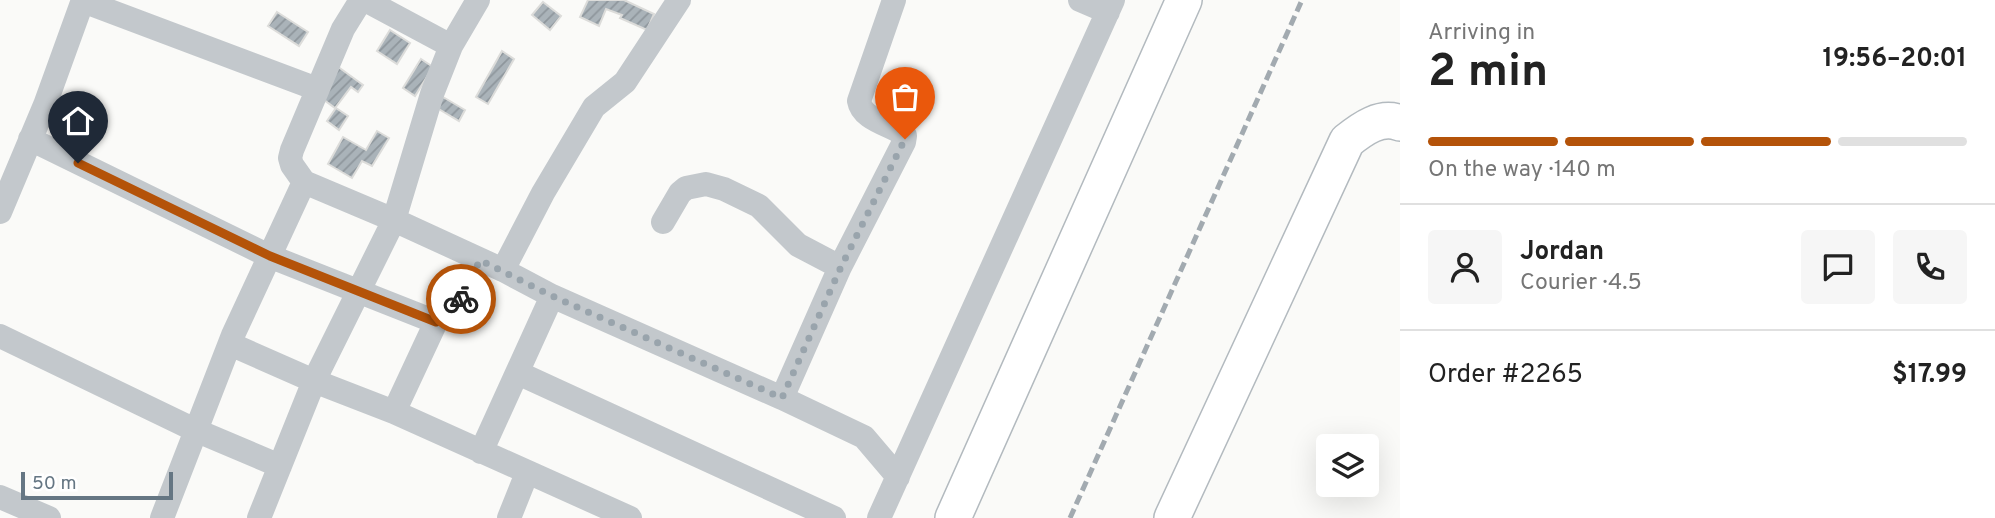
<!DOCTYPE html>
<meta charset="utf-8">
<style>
:root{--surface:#fff;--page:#f6f6f6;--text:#222;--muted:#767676;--line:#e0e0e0;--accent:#b45309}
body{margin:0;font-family:Overpass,sans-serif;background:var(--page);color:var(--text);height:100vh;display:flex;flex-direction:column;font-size:26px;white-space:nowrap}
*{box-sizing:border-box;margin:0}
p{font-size:23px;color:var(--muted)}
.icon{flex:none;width:38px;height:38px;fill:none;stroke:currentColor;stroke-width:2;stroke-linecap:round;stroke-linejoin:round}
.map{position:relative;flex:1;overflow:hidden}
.panel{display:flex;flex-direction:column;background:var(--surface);width:595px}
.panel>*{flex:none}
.fabs{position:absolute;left:1316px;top:434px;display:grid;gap:14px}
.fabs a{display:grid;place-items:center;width:63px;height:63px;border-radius:7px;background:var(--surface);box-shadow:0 7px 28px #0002;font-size:35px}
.scale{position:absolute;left:21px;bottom:18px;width:152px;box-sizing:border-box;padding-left:7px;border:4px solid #657683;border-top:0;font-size:19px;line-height:24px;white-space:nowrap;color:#657683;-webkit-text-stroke:5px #fff;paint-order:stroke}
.pin{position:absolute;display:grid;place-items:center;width:60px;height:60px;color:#fff;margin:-72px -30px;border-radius:50% 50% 50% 0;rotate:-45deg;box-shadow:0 0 7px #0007}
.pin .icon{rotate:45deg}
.courier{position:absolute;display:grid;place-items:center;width:70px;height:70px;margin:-35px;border:5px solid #b45309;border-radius:50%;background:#fff;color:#222;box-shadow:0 2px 9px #0007}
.overview em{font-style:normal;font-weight:700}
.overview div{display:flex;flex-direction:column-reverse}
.overview{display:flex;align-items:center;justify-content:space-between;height:119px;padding:0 28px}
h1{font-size:46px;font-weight:700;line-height:52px}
.bar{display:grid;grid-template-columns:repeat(4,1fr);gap:10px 7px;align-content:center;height:84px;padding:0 28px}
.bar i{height:9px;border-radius:5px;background:var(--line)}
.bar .selected{background:var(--accent)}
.bar p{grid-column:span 4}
.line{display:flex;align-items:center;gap:18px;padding:0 28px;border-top:2px solid var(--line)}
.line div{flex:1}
.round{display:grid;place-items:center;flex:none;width:74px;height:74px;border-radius:7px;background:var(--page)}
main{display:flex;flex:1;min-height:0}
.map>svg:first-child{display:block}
.building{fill:url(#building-hatch);stroke:#dcdcda;stroke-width:2}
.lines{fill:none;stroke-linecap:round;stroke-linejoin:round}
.secondary-casing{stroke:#b3babf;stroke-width:38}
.street{stroke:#c3c8cc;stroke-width:24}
.secondary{stroke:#fff;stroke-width:35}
.rail{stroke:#a2aab0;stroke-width:5;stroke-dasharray:10 5;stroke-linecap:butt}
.done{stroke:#99a4ac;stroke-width:7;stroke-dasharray:0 12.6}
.route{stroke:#b45309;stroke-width:9}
</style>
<main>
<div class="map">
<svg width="1400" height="518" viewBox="0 0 1400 518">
<defs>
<pattern id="building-hatch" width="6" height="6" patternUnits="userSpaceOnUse" patternTransform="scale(1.75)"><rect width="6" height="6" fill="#aab3b9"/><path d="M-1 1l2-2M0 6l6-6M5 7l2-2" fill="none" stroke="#8e969c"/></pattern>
</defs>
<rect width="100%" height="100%" fill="#fafaf8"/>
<path class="building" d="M588,0H624L654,14L647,30L620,18L622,15L606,9L599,26L580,17Z
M543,2L561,16L550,30L532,15Z
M277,12L308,32L299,46L268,26Z
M390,30L410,43L397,64L377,51Z
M502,51L514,59L488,104L476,97Z
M421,59L433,67L415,96L403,88Z
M337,66L363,85L358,92L351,87L335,108L316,94Z
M443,97L465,110L459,121L437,108Z
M336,108L348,116L339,130L327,121Z
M377,131L389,138L372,166L362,161L352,178L328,164L343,137L366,150Z"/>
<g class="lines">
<g class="secondary-casing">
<path id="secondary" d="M953,518L1184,0
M1172,518L1347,141C1362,129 1381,115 1400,123"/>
</g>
<path class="street" d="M361,0L343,29L292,150L290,158L292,165L304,182L394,220L503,270L552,296L782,398L864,437L898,477
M365,0L451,46
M1080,0L1108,12
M83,1L317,89
M30,139L269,256L436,322
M0,212L45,105L83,0
M663,222L680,193L686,188L706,184L724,189L759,206L798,245L840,267
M503,270L543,193L594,107L625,82L679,0
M0,336L195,430L280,466
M230,344L314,381L394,412L630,518
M518,373L834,518
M782,398L840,267L904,142L905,136L902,133C888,124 862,119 859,101L894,0
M394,412L436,322L455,309L480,260
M481,452L552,296
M0,497L49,518
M162,518L233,335L304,182
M259,518L314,381L394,220L432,94L451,46L478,0
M509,518L527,473
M879,518L1113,0"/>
<use href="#secondary" class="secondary"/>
<path class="rail" d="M1070,518L1302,0"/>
</g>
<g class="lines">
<path class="done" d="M461,299L480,260L552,296L782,398L841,267L905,139"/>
<path class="route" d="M78,163L270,256L436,322L452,313L461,299"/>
</g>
</svg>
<div class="fabs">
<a><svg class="icon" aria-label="layers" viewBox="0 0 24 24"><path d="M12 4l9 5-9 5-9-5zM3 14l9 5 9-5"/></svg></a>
</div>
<div class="scale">50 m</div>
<div class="pin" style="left:905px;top:139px;background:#ea580c"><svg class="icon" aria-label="bag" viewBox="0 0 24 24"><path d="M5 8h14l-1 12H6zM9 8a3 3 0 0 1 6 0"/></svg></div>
<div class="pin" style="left:78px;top:163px;background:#1f2937"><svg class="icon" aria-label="home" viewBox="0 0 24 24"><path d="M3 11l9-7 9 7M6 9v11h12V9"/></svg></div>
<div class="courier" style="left:461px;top:299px"><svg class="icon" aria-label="bike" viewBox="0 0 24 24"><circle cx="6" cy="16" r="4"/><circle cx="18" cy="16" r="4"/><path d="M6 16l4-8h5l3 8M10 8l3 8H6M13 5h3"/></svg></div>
</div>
<section class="panel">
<div class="overview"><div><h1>2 min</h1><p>Arriving in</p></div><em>19:56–20:01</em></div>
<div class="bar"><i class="selected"></i><i class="selected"></i><i class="selected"></i><i></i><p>On the way · 140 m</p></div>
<div class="line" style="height:126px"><a class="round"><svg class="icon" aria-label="person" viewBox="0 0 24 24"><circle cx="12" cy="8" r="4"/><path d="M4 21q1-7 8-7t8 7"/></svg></a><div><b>Jordan</b><p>Courier · 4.5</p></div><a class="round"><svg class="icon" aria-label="chat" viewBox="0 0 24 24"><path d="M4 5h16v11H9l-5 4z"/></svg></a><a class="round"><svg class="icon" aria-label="phone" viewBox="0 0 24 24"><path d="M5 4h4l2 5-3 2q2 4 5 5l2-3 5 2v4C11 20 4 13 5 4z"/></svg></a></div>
<div class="line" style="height:91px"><div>Order #2265</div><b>$17.99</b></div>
</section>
</main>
